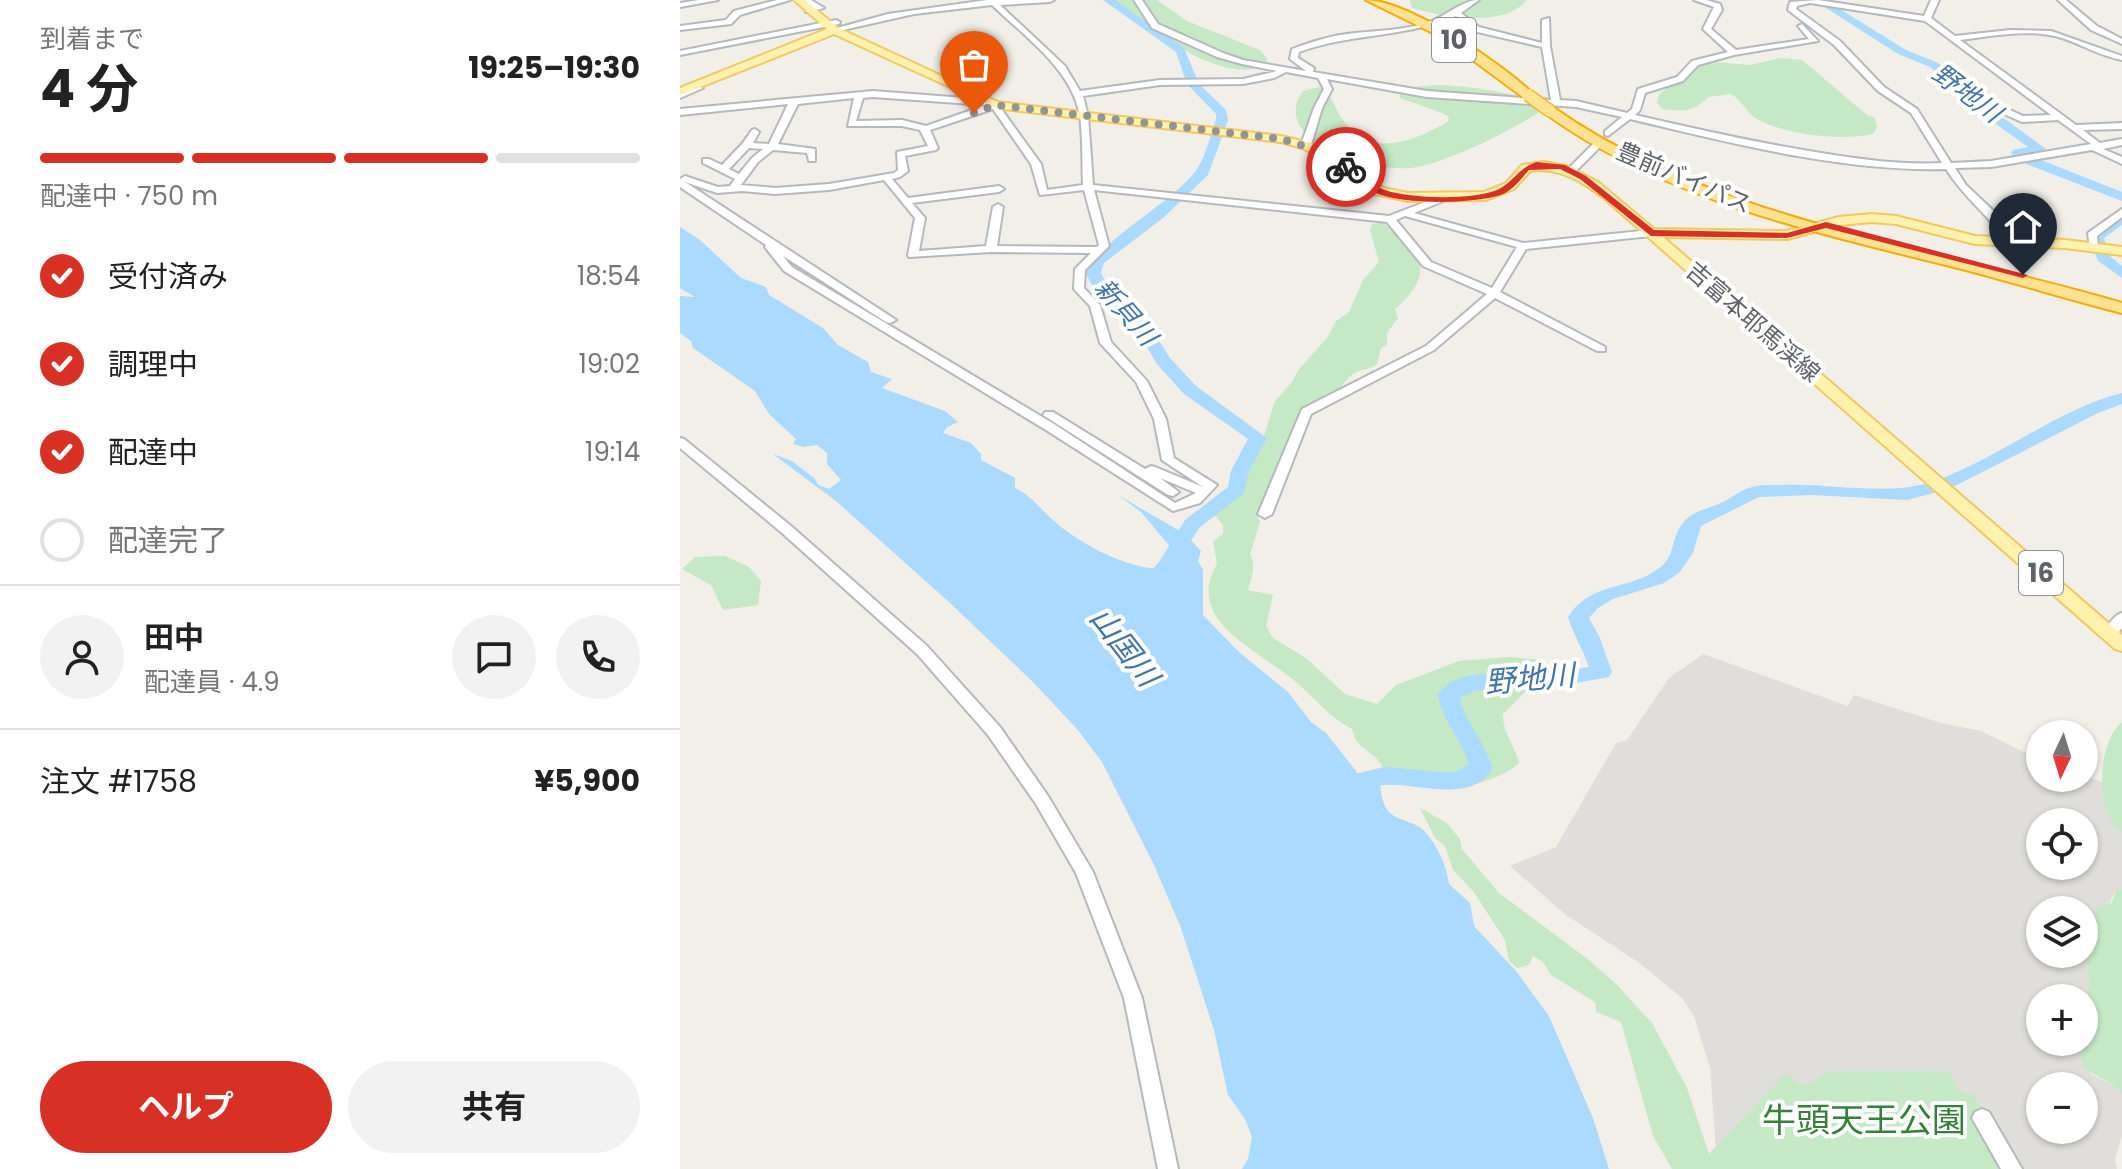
<!DOCTYPE html>
<html lang="ja">
<meta charset="utf-8">
<style>
:root{--surface:#fff;--page:#f2f2f2;--text:#222;--muted:#767676;--line:#e0e0e0;--accent:#d93025}
body{margin:0;font-family:Poppins,"Noto Sans JP",sans-serif;background:var(--page);color:var(--text);height:100vh;display:flex;flex-direction:column;font-size:30px;white-space:nowrap}
*{box-sizing:border-box;margin:0}
p{font-size:26px;color:var(--muted)}
.icon{flex:none;width:44px;height:44px;fill:none;stroke:currentColor;stroke-width:2;stroke-linecap:round;stroke-linejoin:round}
.map{position:relative;flex:1;overflow:hidden}
.drawer{display:flex;flex-direction:column;background:var(--surface);width:680px}
.drawer>*{flex:none}
.needle{width:52px;rotate:184deg}
.buttons{position:absolute;left:1346px;top:720px;display:grid;gap:16px}
.buttons a{display:grid;place-items:center;width:72px;height:72px;border-radius:50%;background:var(--surface);box-shadow:0 2px 6px #0004;font-size:40px}
.pin{position:absolute;display:grid;place-items:center;width:68px;height:68px;color:#fff;margin:-82px -34px;border-radius:50% 50% 50% 0;rotate:-45deg;box-shadow:0 0 8px #0007}
.pin .icon{rotate:45deg}
.courier{position:absolute;display:grid;place-items:center;width:80px;height:80px;margin:-40px;border:6px solid #d93025;border-radius:50%;background:#fff;color:#222;box-shadow:0 2px 10px #0007}
.head em{font-style:normal;font-weight:700}
.head div{display:flex;flex-direction:column-reverse}
.head{display:flex;align-items:center;justify-content:space-between;height:136px;padding:0 40px}
h1{font-size:52px;font-weight:700;line-height:60px}
.bar{display:grid;grid-template-columns:repeat(4,1fr);gap:12px 8px;align-content:center;height:96px;padding:0 40px}
.bar i{height:10px;border-radius:6px;background:var(--line)}
.bar .on{background:var(--accent)}
.bar p{grid-column:span 4}
.line{display:flex;align-items:center;gap:20px;padding:0 40px;border-top:2px solid var(--line)}
.line div{flex:1}
.round{display:grid;place-items:center;flex:none;width:84px;height:84px;border-radius:42px;background:var(--page)}
ol{padding:0 40px;list-style:none}
li{display:flex;align-items:center;gap:24px;height:88px}
li p{margin-inline-start:auto}
li .icon{padding:8px;border-radius:50%;background:var(--accent);color:#fff;stroke-width:4}
li:last-child{color:var(--muted)}
li i{width:44px;height:44px;border:4px solid var(--line);border-radius:50%}
.cta{display:flex;gap:16px;margin-top:auto;padding:16px 40px}
.cta a{flex:1;height:92px;border-radius:48px;background:var(--accent);color:#fff;font-size:32px;font-weight:700;line-height:92px;text-align:center}
.cta a+a{background:var(--page);color:var(--text)}
main{display:flex;flex:1;min-height:0}
.map>svg:first-child{display:block}
.industrial{fill:#e0deda;fill-rule:evenodd}
.green{fill:#c5e8c5}
.water{fill:#aadaff}
.lines{fill:none;stroke-linecap:round;stroke-linejoin:round}
.river{fill:#aadaff;fill-rule:evenodd}
.minor-casing{stroke:#b5b8bc;stroke-width:4}
.major-casing{stroke:#f2c960;stroke-width:4}
.highway-casing{stroke:#f9ab00;stroke-width:4}
.minor{fill:#fff;fill-rule:evenodd}
.major{fill:#fff2af;fill-rule:evenodd}
.highway{fill:#fde293;fill-rule:evenodd}
.highway-bridge-casing{stroke:#f9ab00;stroke-width:14;stroke-linecap:butt}
.highway-bridge{stroke:#fde293;stroke-width:12}
.route{fill:#d93025}
.done{stroke:#929495;stroke-width:8;stroke-dasharray:0 14.4}
.labels{text-anchor:middle;stroke-width:8;stroke-linejoin:round;paint-order:stroke}
.far-street-label{font-size:24px;fill:#5f6368;stroke:#fff}
.shield{fill:#fff;stroke:#8f9295;stroke-width:2}
.shield-label{font-size:26px;font-weight:bold;fill:#5f6368}
.far-water-label{font-size:26px;font-style:italic;fill:#4174aa;stroke:#fff}
.water-label{font-size:30px;font-style:italic;fill:#4174aa;stroke:#fff}
.near-park-label{font-size:34px;fill:#348238;stroke:#fff}
</style>
<main>
<section class="drawer">
<div class="head"><div><h1>4 分</h1><p>到着まで</p></div><em>19:25–19:30</em></div>
<div class="bar"><i class="on"></i><i class="on"></i><i class="on"></i><i></i><p>配達中 · 750 m</p></div>
<ol>
<li><svg class="icon" aria-label="check" viewBox="0 0 24 24"><path d="M5 12l5 5 9-10"/></svg>受付済み<p>18:54</p></li>
<li><svg class="icon" aria-label="check" viewBox="0 0 24 24"><path d="M5 12l5 5 9-10"/></svg>調理中<p>19:02</p></li>
<li><svg class="icon" aria-label="check" viewBox="0 0 24 24"><path d="M5 12l5 5 9-10"/></svg>配達中<p>19:14</p></li>
<li><i></i>配達完了</li>
</ol>
<div class="line" style="height:144px"><a class="round"><svg class="icon" aria-label="person" viewBox="0 0 24 24"><circle cx="12" cy="8" r="4"/><path d="M4 21q1-7 8-7t8 7"/></svg></a><div><b>田中</b><p>配達員 · 4.9</p></div><a class="round"><svg class="icon" aria-label="chat" viewBox="0 0 24 24"><path d="M4 5h16v11H9l-5 4z"/></svg></a><a class="round"><svg class="icon" aria-label="phone" viewBox="0 0 24 24"><path d="M5 4h4l2 5-3 2q2 4 5 5l2-3 5 2v4C11 20 4 13 5 4z"/></svg></a></div>
<div class="line" style="height:104px"><div>注文 #1758</div><b>¥5,900</b></div>
<div class="cta"><a>ヘルプ</a><a>共有</a></div>
</section>
<div class="map">
<svg width="1442" height="1169" viewBox="0 0 1442 1169">
<rect width="100%" height="100%" fill="#f1efe8"/>
<path class="industrial" d="M1023,654L1168,706L1174,695L1261,723L1301,731L1360,760V778L1404,776L1442,789V890L1436,888L1407,958L1409,981L1404,1026V998H1360V1042H1402L1401,1057L1412,1075L1433,1085L1442,1095V1135L1435,1160L1437,1169H1339L1118,1083L1036,1149L1030,1068L1014,1016L1002,998L958,962L886,915L830,866L876,847L936,743L947,740L989,678ZM1360,822H1404V866H1360ZM1360,910H1404V954H1360ZM1360,1086H1404V1130H1360Z"/>
<path class="green" d="M433,0H477L507,21L580,50L587,59L585,65C545,87 463,27 433,0Z
M730,0H846C827,28 761,17 732,8Z
M1100,58L1122,60L1187,115L1195,118L1197,127L1193,134C1162,141 1105,135 1077,119C1066,113 1062,100 1051,94L1028,97C1014,113 1002,111 982,109L977,103L979,95L1007,68L1019,61L1070,65Z
M639,87C653,95 653,105 661,117C690,160 733,142 769,121L768,116L762,113L720,98V93C748,75 830,93 861,102V111C830,131 772,160 737,167C700,175 586,143 623,91Z
M703,223C713,229 718,236 725,246C729,251 735,255 738,260C747,278 727,299 715,309L718,318L707,333V345L701,348L697,364C690,370 680,369 673,374C658,385 663,396 639,398L628,414L582,511L576,514L580,521L570,555C577,566 571,579 568,590L593,595L586,626L593,638L626,658L665,694L697,704L716,685L779,661L829,657L863,660L862,677L838,688L847,690L823,714C822,732 835,745 839,763C811,789 746,795 713,776C706,772 701,763 695,757C683,747 676,745 672,729C647,716 633,695 611,678C576,649 504,620 537,564L533,541L543,534V525L533,513L536,503L556,495L562,487L564,474L584,436L595,401L612,382L619,369L647,338L656,321L669,312L683,280L699,262L690,230L692,224Z
M45,556L69,567L81,581L78,605L43,610L31,585L2,569L15,557Z
M1442,722V833C1414,814 1417,742 1442,722Z
M740,808L767,823L780,839L782,849L819,893L909,960L937,985L972,1023L1007,1088L1029,1154L1106,1073L1118,1083L1127,1085L1148,1071H1269L1279,1091L1293,1094L1339,1169H992L973,1136L941,1022L916,1012L915,1002L871,975L863,962L853,956L849,965L837,968L829,961L825,940L793,891L773,870L765,846L755,838Z
M1436,888L1442,890V1095L1433,1085L1403,1068L1401,1057L1409,981L1407,958L1417,907L1432,903Z"/>
<path class="water" d="M0,227L20,240L61,278L86,287L89,295L143,328L158,345L188,362L191,372L212,379L202,388L265,411L278,422L267,427L263,433L291,443L301,454V460L335,478V488C352,496 359,508 373,520C398,543 457,576 491,567L486,551L498,556L461,512L438,495L498,530L516,518L520,520L507,536L521,551L518,561L523,570V615L559,652L608,692L631,722L646,733L680,776L697,775C702,787 700,801 708,811C715,820 732,821 741,828C756,841 767,866 769,884L790,903L794,926L836,971L869,1016L913,1118L929,1169H562L568,1159L572,1137L565,1119L548,1095L534,1030L501,928L474,865L422,762L397,729L353,682L270,603L156,501L93,454L112,461L135,479L138,485L149,489L161,480L147,464V453L137,445L123,447L113,444L116,439L89,414L75,391L13,348L11,341L0,333V296L15,297L0,288Z"/>
<g class="lines">
<path class="river" d="M423,0H435L504,48L519,84L546,110L548,120L528,175L483,218L424,263L421,272L427,286L471,328L490,358L516,386L587,438L569,471L564,493L519,528L493,570L474,591H460L457,586L479,562L505,520L548,487L551,471L568,439L504,394L477,364L459,334L415,291L405,272C416,244 491,203 515,172C525,159 530,136 536,120V114L507,84L496,52Z
M1147,1L1226,50L1258,63L1307,106L1366,149L1347,158H1356L1442,192V201L1346,164V159H1337L1331,153L1333,150L1348,147L1299,112L1250,67L1218,54L1143,6L1142,4Z
M1442,214V225L1424,238L1430,256L1442,266V278L1418,261L1409,237Z
M1442,393V404L1418,413L1269,489L1227,500L1132,495L1079,497L1021,526L1013,553L999,573L984,583L933,599L918,608L909,618L919,636L932,672L929,677L861,689L796,690L780,698C785,724 807,743 812,769C792,805 735,782 704,785C690,786 679,792 666,788L662,782L666,776L704,767L773,773L789,765C783,740 762,722 758,695C776,665 830,676 859,675C875,674 892,669 909,667C903,649 893,634 888,617C909,584 942,590 972,573C998,559 988,542 1003,523C1014,509 1030,509 1045,501C1052,497 1059,492 1066,489C1077,484 1090,485 1102,485C1150,483 1210,497 1254,481C1319,459 1375,410 1442,393Z"/>
<g class="minor-casing">
<path id="minor" d="M19,0H38L0,7V3Z
M97,0H110L60,15L51,24L0,30V26L46,20L54,11Z
M122,0H131L144,8L126,12V8L133,7Z
M307,0H374L370,2L320,5L385,66L400,91L480,80L563,79L597,71L562,64L537,57L472,28L454,0H462L478,24L543,53L563,60L626,71L610,59L612,49C628,43 644,38 660,35C691,30 724,32 754,20C768,14 784,0 799,0L781,13L799,27L862,43V20L869,18L870,46L880,100L896,101L947,113L952,109L958,89L997,77L1012,61L1048,52L1023,29L1034,7L1014,0H1026L1040,4L1042,10L1031,29L1056,50L1129,39L1118,26L1122,24L1138,41L1054,55L1018,65L1003,81L965,93L960,110L955,115C1015,129 1074,142 1135,152C1177,159 1219,165 1262,163L1231,113L1198,91L1154,45L1108,10L1110,2L1138,0L1244,16L1251,0H1259L1251,18L1275,36L1330,30L1371,31L1442,56V60C1420,56 1403,45 1382,38C1350,28 1312,36 1280,40L1396,125L1442,123V129L1403,130L1420,143L1442,139V145L1423,149L1442,157V164L1412,150L1311,167L1275,168L1286,185L1323,220L1337,242L1332,245L1328,244C1310,216 1283,197 1266,169C1162,172 1051,143 950,119L928,136L925,135V131L942,117L896,107L747,97L647,79L652,89L642,108L631,145L626,148L621,145L634,108L644,89L638,78L606,72L594,78L563,84L480,85L403,96L408,116L413,185L709,216L763,195L766,196V200L734,213L843,243L971,230L976,233L971,236L846,249L820,292L925,347V351H917L815,298L754,350L631,414L592,514L585,518L578,514L622,409L746,346L807,294L743,266L707,222L414,190L429,246L405,270L404,288L420,305L431,342L467,381L486,419L494,458L537,485L520,503L493,511L366,430L104,271L85,247L86,245L0,187V179L5,176L38,187L50,186L55,179L23,163V159H29L42,165L63,143L72,130L75,129L79,132L73,143L89,144L108,104L0,115V109L193,91L311,100L316,106L325,104L326,106L322,110L361,164L367,190L403,185C402,162 403,138 400,116C392,69 344,36 312,5L234,14L154,32L150,30L208,14ZM1130,3L1245,21L1371,115L1343,116L1330,110H1324V114L1342,122L1378,120L1411,144L1311,161L1271,163L1237,109L1204,87L1160,41L1116,9L1117,6ZM776,16L793,31L862,47L871,100L747,91L633,72L634,68L618,58L619,52C670,33 725,38 776,16ZM193,97L306,105L246,126L222,120L176,121L183,98ZM174,98L168,126H222L240,130L248,146L217,152L218,170L214,173L149,184L95,188L61,185L78,162L93,150L127,153L129,161H135V149L98,144L118,104ZM313,109L351,164L360,195L404,190L419,245L417,247L317,246L323,207L318,204L313,207L306,246L239,251L245,218L232,203L319,192L324,189L319,186L228,198L212,179L220,177L228,171L225,156L256,150L258,148L250,130ZM69,148L83,149L72,158L59,174L49,169ZM204,180L235,218L228,255L229,257L311,252L411,253L395,269L394,289L410,306L420,343L456,382L474,419L482,460L523,487L475,467L471,466L465,469L373,412H365L363,415L488,495L493,496L499,492L480,478L516,493L495,503L374,424L112,267L103,256L206,322L210,323L216,320L5,182L37,193L62,191L95,194L149,190ZM725,216L837,247L812,288L751,262L716,220Z
M1378,0H1386L1417,26L1442,39V44L1411,30Z
M156,20L160,22L159,24L0,55V51Z
M11,85L23,88L0,98V92L11,88Z
M913,144L921,146L895,172H889V168Z
M1442,209V217L1417,236L1418,249H1410L1408,233Z
M0,438L4,439L111,526L247,646L320,727L368,796L413,872L462,998L498,1169H478L444,998L396,873L356,804L308,735L237,654L101,532L0,448Z
M1442,613V628L1436,635H1426L1424,632C1428,625 1434,615 1442,613Z
M1302,1109L1309,1112L1342,1169H1321L1292,1118L1295,1112Z"/>
</g>
<g class="major-casing">
<path id="major" d="M114,0H125L158,28L318,102L601,136L630,143L659,155L703,188L728,193L804,192L826,183L842,165L864,162L886,166L918,182L974,229L1107,231L1159,217L1191,214L1216,216L1295,236L1385,240L1442,247V255L1385,248L1295,244L1216,224L1191,222L1160,225L1107,239L983,237L1442,635V651L1435,649L925,199C901,181 880,167 850,171L834,189L806,200L728,201L695,194L651,161L622,148L601,142L316,108L154,34L0,95V88L147,29Z"/>
</g>
<g class="highway-casing">
<path id="highway" d="M686,0C727,0 825,65 854,95L844,98L763,38Z
M866,108H874C1032,220 1259,249 1442,303V313C1387,299 1333,282 1278,268C1138,233 985,200 866,114Z"/>
</g>
<use href="#minor" class="minor"/>
<use href="#major" class="major"/>
<use href="#highway" class="highway"/>
<g class="highway-bridge-casing">
<path id="highway-bridge" d="M848,95L870,111"/>
</g>
<use href="#highway-bridge" class="highway-bridge"/>
</g>
<path class="route" d="M857,162L885,165L906,176L974,230L1107,233L1146,222L1348,275L1343,278L1146,228L1107,238L971,236L900,179L880,169L849,170C841,179 833,190 821,195C793,204 723,205 696,193C684,188 671,176 661,167L669,165C679,173 692,186 705,190C731,199 791,200 817,190C833,183 839,167 857,162Z"/>
<g class="lines">
<path class="done" d="M294,113L316,105L601,139L638,150L666,167"/>
</g>
<g class="labels">
<g class="far-street-label">
<text transform="translate(1004 178) rotate(23)" y="8">豊前バイパス</text>
<text transform="translate(1073 322) rotate(41)" y="8">吉富本耶馬渓線</text>
</g>
<g class="shield">
<rect x="752" y="18" width="44" height="44" rx="6"/>
<rect x="1339" y="551" width="44" height="44" rx="6"/>
</g>
<g class="shield-label">
<text x="774" y="49">10</text>
<text x="1361" y="582">16</text>
</g>
<g class="far-water-label">
<text transform="translate(1287 93) rotate(37)" y="9">野地川</text>
<text transform="translate(446 312) rotate(49)" y="9">新貝川</text>
</g>
<g class="water-label">
<text transform="translate(444 647) rotate(52)" y="10">山国川</text>
<text transform="translate(850 679) rotate(-5)" y="10">野地川</text>
</g>
<g class="near-park-label">
<text x="1184" y="1132">牛頭天王公園</text>
</g>
</g>
</svg>
<div class="buttons">
<a><svg class="needle" viewBox="-14 -14 28 28"><path d="M0-13l5 13h-10z" fill="#e53935"/><path d="M0 13l5-13h-10z" fill="#767676"/></svg></a>
<a><svg class="icon" aria-label="locate" viewBox="0 0 24 24"><circle cx="12" cy="12" r="6"/><path d="M12 2v4M12 18v4M2 12h4M18 12h4"/></svg></a>
<a><svg class="icon" aria-label="layers" viewBox="0 0 24 24"><path d="M12 4l9 5-9 5-9-5zM3 14l9 5 9-5"/></svg></a>
<a>+</a>
<a>−</a>
</div>
<div class="pin" style="left:294px;top:113px;background:#ea580c"><svg class="icon" aria-label="bag" viewBox="0 0 24 24"><path d="M5 8h14l-1 12H6zM9 8a3 3 0 0 1 6 0"/></svg></div>
<div class="pin" style="left:1343px;top:275px;background:#1f2937"><svg class="icon" aria-label="home" viewBox="0 0 24 24"><path d="M3 11l9-7 9 7M6 9v11h12V9"/></svg></div>
<div class="courier" style="left:666px;top:167px"><svg class="icon" aria-label="bike" viewBox="0 0 24 24"><circle cx="6" cy="16" r="4"/><circle cx="18" cy="16" r="4"/><path d="M6 16l4-8h5l3 8M10 8l3 8H6M13 5h3"/></svg></div>
</div>
</main>
